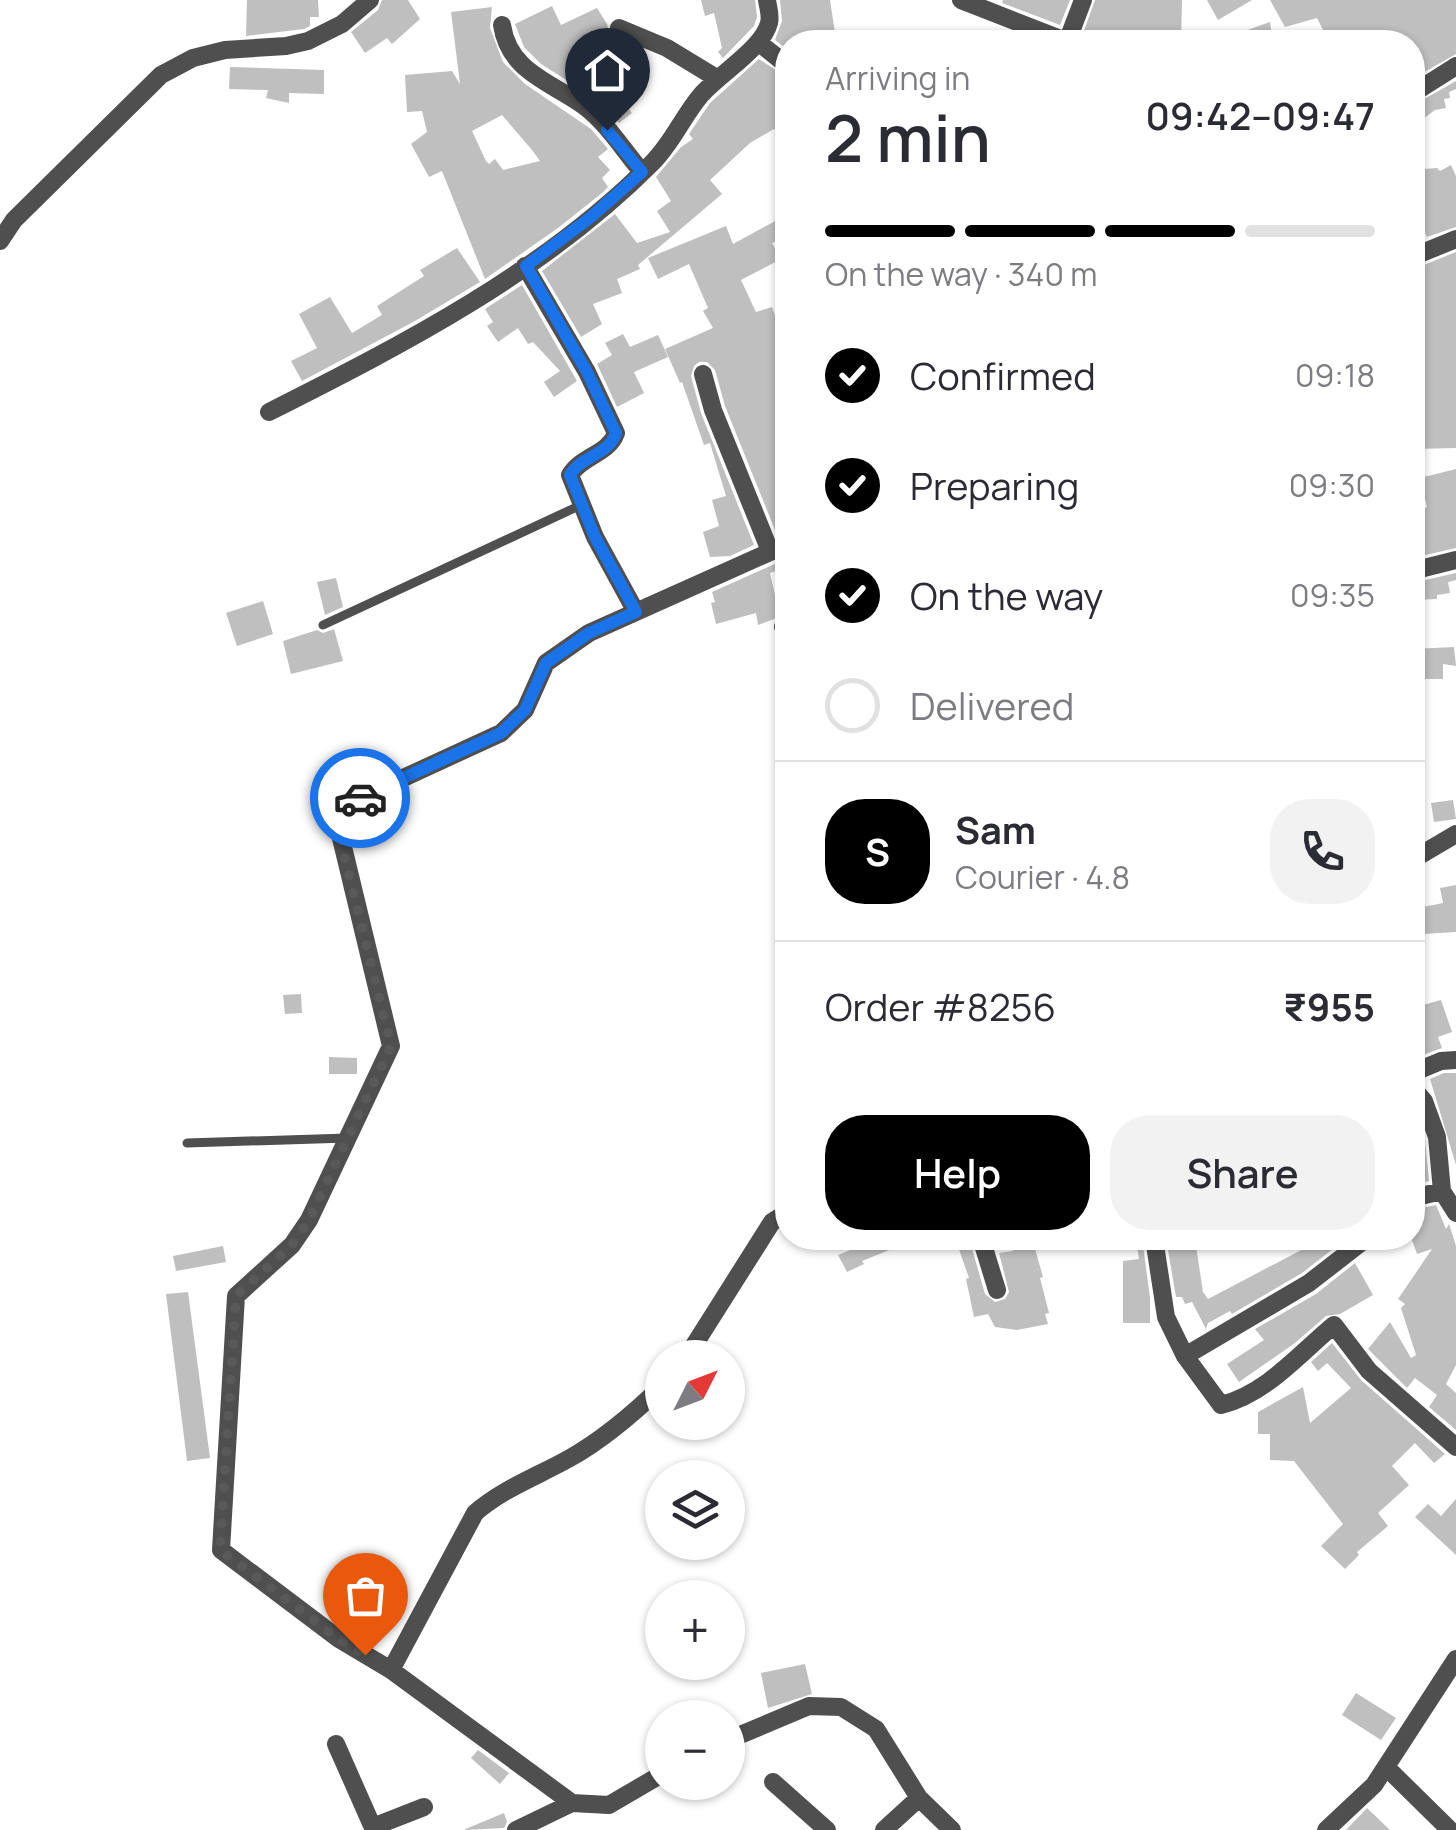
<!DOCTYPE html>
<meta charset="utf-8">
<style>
:root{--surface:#fff;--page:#f2f2f3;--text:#2b2b33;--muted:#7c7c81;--line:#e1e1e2;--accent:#000}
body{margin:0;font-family:Manrope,sans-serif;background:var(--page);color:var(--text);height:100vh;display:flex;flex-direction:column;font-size:38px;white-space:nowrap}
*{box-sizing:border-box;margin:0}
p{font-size:32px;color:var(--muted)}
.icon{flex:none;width:55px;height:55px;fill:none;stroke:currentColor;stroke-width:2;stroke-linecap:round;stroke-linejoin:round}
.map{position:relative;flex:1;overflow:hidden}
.details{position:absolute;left:775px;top:30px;width:650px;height:1220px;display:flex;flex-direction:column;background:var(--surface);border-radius:40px;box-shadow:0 2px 8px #0004}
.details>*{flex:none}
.needle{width:65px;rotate:48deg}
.fabs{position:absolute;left:645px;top:1340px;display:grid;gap:20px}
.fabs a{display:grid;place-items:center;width:100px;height:100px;border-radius:50%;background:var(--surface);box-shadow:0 2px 8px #0004;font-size:50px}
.pin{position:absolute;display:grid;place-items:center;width:85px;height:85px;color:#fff;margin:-102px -42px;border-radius:50% 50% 50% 0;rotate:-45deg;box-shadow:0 0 10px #0007}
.pin .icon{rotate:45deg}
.courier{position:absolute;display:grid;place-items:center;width:100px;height:100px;margin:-50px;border:8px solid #1a73e8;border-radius:50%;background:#fff;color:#222;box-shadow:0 2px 12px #0007}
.summary em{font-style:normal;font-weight:600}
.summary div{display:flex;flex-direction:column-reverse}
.summary{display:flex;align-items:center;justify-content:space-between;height:170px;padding:0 50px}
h1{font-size:65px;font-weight:600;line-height:75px}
.bar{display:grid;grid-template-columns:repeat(4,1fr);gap:15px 10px;align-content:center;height:120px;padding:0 50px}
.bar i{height:12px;border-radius:8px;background:var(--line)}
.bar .active{background:var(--accent)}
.bar p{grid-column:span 4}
.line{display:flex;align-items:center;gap:25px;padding:0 50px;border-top:2px solid var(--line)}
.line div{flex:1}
.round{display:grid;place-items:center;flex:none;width:105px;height:105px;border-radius:40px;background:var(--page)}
ol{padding:0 50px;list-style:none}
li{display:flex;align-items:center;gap:30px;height:110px}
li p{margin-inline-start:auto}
li .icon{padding:10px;border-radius:50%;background:var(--accent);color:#fff;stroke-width:4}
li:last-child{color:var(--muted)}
li i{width:55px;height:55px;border:5px solid var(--line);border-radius:50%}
.button{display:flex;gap:20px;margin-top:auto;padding:20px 50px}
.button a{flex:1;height:115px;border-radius:40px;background:var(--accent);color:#fff;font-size:40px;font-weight:600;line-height:115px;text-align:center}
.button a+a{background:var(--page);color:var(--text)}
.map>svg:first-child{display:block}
.building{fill:#bfbfbf;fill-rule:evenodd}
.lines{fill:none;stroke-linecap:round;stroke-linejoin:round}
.service{stroke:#4f4f4f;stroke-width:9}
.minor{stroke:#4f4f4f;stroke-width:18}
.done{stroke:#595959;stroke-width:10;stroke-dasharray:0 18}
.route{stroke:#1a73e8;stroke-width:12}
</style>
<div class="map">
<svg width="1456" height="1830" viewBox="0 0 1456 1830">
<rect width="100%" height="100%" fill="#fff"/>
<path class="building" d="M247,0H318L319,17H310V26L304,29L246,36Z
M382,0H408L420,19L392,44L387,38L365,53L351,32L378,10Z
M701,0H755L757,17L754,26L723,58L718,52L722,48L714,13L705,16Z
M780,0H830L835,33L810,37L814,42H788V50L775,40L782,21Z
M1003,0H1070L1060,25L1002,3Z
M1095,0H1182L1181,42H1080Z
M1207,0H1252L1218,20Z
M1270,0H1456V54L1412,79V42H1329L1317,18L1285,27Z
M552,6L561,25L597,8L607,24L610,36L630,48L601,74L632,113L619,123L592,96L541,64L524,47L515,24Z
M492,7L490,28L503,62L525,84L591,129L608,149L598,157L610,170L602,178L608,187L602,193L558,228L485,279L442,171L429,177L411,144L427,132L422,111L407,112L405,75L452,71L460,84L451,12ZM502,115L532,150L540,161L503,170L495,159L489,164L486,161L472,131Z
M1270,22L1273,42H1220L1219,40Z
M759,59L788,78V142L774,129L750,143L710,180L722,194L638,265L640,269L617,279L622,293L593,304L602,324L581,337L542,271L615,214L637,243L670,232L657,211L671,201L656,177L681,147L693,139L689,134L710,103Z
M230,67L324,70V94L289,93V103L266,98L268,90L229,89Z
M1456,81V89L1449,92L1450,98L1444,99L1446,108L1435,110L1412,127V106Z
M1451,165L1456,176V227L1427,237L1425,233L1412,236V170L1437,168L1440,171Z
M788,214V236L772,243L781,259L741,280L756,312L772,307L775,315L788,312V521L781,523L783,533L777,535L725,406L715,370L707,362H699L694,366L691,376L701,413L754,545L730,556L710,557L703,532L719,526L712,500L726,496L710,443L704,445L682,382L680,383L665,349L713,328L703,311L708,308L689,264L658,279L648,258L726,226L733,244Z
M457,248L480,282L415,321L302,381L291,361L317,348L299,314L330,297L352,333L382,315L377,306L424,276L420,270Z
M1456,252V448L1412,449V359H1422L1419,328H1415L1412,312V285L1417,284L1414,269Z
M522,285L577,381L554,397L544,382L560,371L533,342L528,344L518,328L498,342L487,326L493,322L485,309Z
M623,334L630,347L658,335L668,357L634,372L644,393L617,407L597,364L612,355L605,343Z
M1456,469V548L1412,558V550L1420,549L1412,532V514L1427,507L1420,478Z
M788,558V567L770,573L777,604L788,603V614L758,625L756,613L716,624L711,603L715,602L712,592Z
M1456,573V580L1448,582L1450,593L1437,595V599L1412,600V583Z
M336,578L343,607L325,615L317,582Z
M263,601L273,634L237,646L226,613Z
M334,629L343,661L291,674L283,641L317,630L323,633Z
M1454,647L1456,666L1443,664V679H1412V649Z
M1453,800L1456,819L1434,822L1431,803Z
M1456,885V932L1423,934L1418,908L1443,903L1440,888Z
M301,994L302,1013L285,1014L283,995Z
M1441,1000L1452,1032L1438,1037L1442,1048L1412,1059V1008Z
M329,1057L357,1058V1074H329Z
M1444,1073H1456V1165L1430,1079Z
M1412,1119H1417L1425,1139L1429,1181L1412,1185Z
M1436,1205L1446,1229L1449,1224L1456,1246V1365L1446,1384L1456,1393V1430L1429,1407L1437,1395L1415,1378L1407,1388L1368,1349L1390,1322L1411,1358L1416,1355L1401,1308L1405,1304L1398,1299L1432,1249L1417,1254L1412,1240V1210Z
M880,1238H919L862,1261L864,1264L847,1272L838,1255Z
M955,1238H969L985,1294L995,1302L1005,1299L1009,1292L999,1253L1013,1251L1012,1238H1032L1043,1277L1040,1278L1049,1313L1045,1314L1048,1324L1017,1330L995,1327L988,1314L974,1317L966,1279L969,1278Z
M1136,1238H1142L1150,1298V1323H1123V1261L1139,1259Z
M1324,1238H1347L1302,1273L1232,1314L1230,1311L1208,1323L1206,1329L1192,1302L1185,1304L1182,1297H1176L1168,1250L1196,1246L1203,1292L1208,1299Z
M223,1246L226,1262L176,1271L173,1256Z
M1355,1263L1373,1295L1340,1314L1326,1316L1295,1343L1239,1382L1227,1364L1264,1340L1255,1329L1316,1294Z
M188,1292L210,1458L187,1461L166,1294Z
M1332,1343L1361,1380L1445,1454L1434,1463L1415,1443L1392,1466L1409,1485L1378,1513L1388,1526L1357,1552L1359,1555L1345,1569L1321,1546L1343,1524L1294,1461L1270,1460V1434H1258V1412L1303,1387L1310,1423L1351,1388L1327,1363L1318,1371L1311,1362Z
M1456,1499V1555L1415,1517L1428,1504L1441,1516Z
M805,1664L812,1694L768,1708L761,1673Z
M1356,1693L1396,1718L1381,1740L1342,1715Z
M478,1750L509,1773L500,1784L471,1758Z
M1367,1808L1390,1830H1346Z
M504,1813L507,1822L504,1828L463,1830Z"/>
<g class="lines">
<path class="service" d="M323,625L581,505
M187,1143L348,1138"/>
<path class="minor" d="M961,0L1068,42
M502,25C509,72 551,82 584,106C607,123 624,151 642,172
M619,28L667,48L718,79
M758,42L788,66
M1067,42L1083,0
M1412,94L1456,66
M0,241L14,220L161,75L193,58L225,50L286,46L308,41L342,24L370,0
M1412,257L1456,239
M525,266L587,372L616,433C609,454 581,456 570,475L595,537L636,612
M703,374L713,410L770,551
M269,412C404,344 544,272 652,163C673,142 683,116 701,95C718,75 763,48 769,23C771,16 768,7 767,0
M1412,571L1456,560
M783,627H788
M1412,860L1456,834
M1412,1073L1441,1061L1456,1060
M1412,1087L1424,1101L1437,1137L1442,1191L1456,1213
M1412,1198L1442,1191
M981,1238L997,1290
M1154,1238L1166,1317L1185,1356L1221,1405C1266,1394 1299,1354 1334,1325L1369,1371L1456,1447
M1185,1356L1309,1283L1367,1238
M686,1358L772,1222L788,1212
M662,1386C634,1413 604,1439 570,1458C538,1476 502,1489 475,1513L391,1670L339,1639L221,1550L236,1296L292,1245L309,1220L391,1046L339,830V812L351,802L501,733L525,710L546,663L589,633L788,544
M391,1670L572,1803L609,1805L662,1774
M728,1740L809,1706L841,1707L876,1729L919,1798L952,1830
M336,1744L374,1830
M1386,1767L1450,1830
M773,1782L827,1830
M373,1827L424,1807
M516,1830L572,1803
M884,1830L919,1798
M1326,1830L1374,1785L1456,1659"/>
</g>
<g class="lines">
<path class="done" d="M360,798L339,812L338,830L391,1046L309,1220L292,1245L236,1296L220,1550L339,1639L365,1655"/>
<path class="route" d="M360,798L501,733L525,710L546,663L589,633L636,612L595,537L570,475C581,456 609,455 616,433L587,372L526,266L591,217L642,172L607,130"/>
</g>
</svg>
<div class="fabs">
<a><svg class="needle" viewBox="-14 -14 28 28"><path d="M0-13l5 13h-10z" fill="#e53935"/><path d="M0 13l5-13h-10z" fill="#7c7c81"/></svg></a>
<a><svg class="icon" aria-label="layers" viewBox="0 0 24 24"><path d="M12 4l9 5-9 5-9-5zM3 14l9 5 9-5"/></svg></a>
<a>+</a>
<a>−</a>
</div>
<div class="pin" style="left:365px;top:1655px;background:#ea580c"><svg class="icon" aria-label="bag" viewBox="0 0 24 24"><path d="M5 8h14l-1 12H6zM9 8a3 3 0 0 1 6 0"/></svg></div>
<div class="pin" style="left:607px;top:130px;background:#1f2937"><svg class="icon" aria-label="home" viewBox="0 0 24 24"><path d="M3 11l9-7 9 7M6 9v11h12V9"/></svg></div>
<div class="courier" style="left:360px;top:798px"><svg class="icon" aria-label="car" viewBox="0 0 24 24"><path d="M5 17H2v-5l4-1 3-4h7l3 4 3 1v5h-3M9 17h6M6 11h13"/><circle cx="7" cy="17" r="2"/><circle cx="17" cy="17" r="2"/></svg></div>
<section class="details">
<div class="summary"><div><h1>2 min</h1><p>Arriving in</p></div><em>09:42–09:47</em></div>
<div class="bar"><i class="active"></i><i class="active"></i><i class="active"></i><i></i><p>On the way · 340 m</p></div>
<ol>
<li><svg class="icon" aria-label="check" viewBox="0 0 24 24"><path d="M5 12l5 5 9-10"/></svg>Confirmed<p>09:18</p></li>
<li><svg class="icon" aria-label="check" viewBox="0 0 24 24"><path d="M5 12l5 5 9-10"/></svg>Preparing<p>09:30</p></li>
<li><svg class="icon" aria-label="check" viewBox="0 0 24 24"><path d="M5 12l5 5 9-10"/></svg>On the way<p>09:35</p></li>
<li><i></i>Delivered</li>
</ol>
<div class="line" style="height:180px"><b class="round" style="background:var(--accent);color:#fff">S</b><div><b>Sam</b><p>Courier · 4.8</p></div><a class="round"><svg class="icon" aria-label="phone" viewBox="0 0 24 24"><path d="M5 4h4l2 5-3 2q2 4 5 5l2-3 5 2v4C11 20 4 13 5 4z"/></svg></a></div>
<div class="line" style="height:130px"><div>Order #8256</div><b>₹955</b></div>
<div class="button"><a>Help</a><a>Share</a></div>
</section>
</div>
